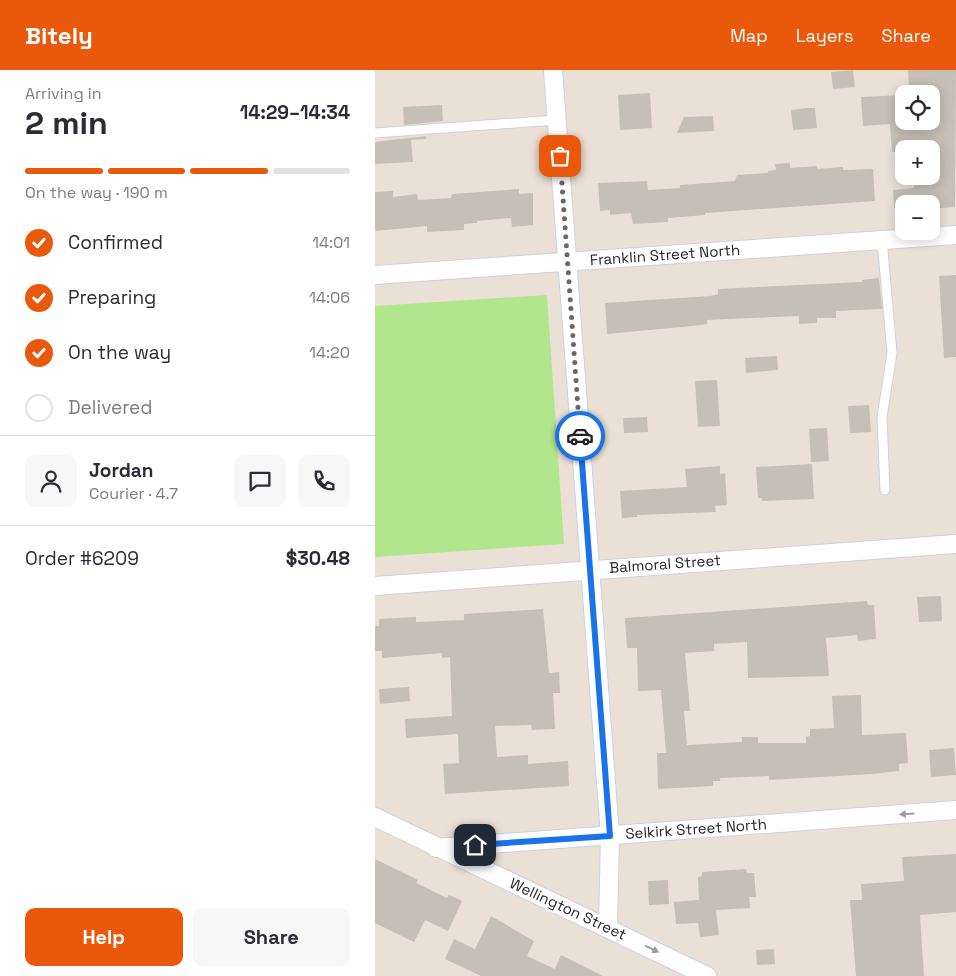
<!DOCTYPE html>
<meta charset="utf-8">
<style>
:root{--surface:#fff;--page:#f7f7f7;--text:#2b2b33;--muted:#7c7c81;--line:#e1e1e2;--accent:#ea580c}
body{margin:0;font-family:"Space Grotesk",sans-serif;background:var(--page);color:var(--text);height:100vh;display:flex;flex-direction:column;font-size:19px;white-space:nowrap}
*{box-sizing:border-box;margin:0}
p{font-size:16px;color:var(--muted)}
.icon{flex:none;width:28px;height:28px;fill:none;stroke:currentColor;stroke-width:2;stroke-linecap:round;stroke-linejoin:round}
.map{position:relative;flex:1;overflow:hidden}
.details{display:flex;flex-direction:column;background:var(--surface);width:375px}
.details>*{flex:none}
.buttons{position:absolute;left:520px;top:15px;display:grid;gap:10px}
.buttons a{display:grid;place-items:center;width:45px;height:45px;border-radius:10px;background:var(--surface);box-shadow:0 2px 12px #0003;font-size:25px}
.pin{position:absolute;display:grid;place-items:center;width:42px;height:42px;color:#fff;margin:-21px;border-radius:10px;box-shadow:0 2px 8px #0006}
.courier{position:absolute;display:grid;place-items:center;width:50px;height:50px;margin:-25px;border:4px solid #1a73e8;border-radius:50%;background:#fff;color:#222;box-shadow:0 1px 6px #0007}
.overview em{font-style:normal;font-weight:700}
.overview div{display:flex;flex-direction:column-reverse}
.overview{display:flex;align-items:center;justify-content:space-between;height:85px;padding:0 25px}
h1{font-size:32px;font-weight:700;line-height:38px}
.bar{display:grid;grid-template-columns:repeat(4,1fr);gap:8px 5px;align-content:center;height:60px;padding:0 25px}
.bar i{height:6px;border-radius:4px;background:var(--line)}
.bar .selected{background:var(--accent)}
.bar p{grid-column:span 4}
.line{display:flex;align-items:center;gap:12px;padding:0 25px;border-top:1px solid var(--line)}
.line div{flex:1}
.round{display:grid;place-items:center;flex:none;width:52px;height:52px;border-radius:10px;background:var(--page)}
ol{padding:0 25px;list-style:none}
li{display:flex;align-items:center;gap:15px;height:55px}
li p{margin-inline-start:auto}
li .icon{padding:5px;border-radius:50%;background:var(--accent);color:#fff;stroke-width:4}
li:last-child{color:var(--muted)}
li i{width:28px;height:28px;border:2px solid var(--line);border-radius:50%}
.action{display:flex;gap:10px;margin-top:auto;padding:10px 25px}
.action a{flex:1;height:58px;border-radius:10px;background:var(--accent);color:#fff;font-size:20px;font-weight:700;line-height:58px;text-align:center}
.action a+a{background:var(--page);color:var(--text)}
header{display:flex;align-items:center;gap:30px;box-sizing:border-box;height:70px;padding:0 25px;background:var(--accent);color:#fff}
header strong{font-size:24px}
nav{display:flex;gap:28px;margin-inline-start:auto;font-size:18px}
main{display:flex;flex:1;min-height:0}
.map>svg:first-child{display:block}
.green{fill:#b2e68d}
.building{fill:#c5bfb5}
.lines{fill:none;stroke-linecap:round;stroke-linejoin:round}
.service-casing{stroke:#cbd1e1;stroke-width:11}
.minor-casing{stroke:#cbd1e1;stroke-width:20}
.service{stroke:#fff;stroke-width:9}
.minor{stroke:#fff;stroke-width:18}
.oneway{fill:#9d9d9d}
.done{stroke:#6b6764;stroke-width:5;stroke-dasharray:0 9}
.route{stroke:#1a73e8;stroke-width:6}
.labels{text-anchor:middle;stroke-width:4.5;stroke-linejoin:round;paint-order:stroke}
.street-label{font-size:15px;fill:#262626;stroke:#fff}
</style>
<header>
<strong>Bitely</strong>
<nav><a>Map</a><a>Layers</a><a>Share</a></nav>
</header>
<main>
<section class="details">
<div class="overview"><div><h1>2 min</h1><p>Arriving in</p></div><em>14:29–14:34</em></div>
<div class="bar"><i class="selected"></i><i class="selected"></i><i class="selected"></i><i></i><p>On the way · 190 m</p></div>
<ol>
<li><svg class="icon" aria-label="check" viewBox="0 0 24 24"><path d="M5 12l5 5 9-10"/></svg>Confirmed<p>14:01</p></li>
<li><svg class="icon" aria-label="check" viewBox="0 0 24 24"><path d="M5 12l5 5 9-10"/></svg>Preparing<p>14:06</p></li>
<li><svg class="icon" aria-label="check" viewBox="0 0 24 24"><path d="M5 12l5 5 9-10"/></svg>On the way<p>14:20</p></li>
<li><i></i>Delivered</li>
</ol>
<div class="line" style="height:90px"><a class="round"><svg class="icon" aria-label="person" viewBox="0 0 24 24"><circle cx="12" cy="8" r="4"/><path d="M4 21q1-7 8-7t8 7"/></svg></a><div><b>Jordan</b><p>Courier · 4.7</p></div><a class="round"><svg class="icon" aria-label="chat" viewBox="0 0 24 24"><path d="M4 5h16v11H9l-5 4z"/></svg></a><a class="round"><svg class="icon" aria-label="phone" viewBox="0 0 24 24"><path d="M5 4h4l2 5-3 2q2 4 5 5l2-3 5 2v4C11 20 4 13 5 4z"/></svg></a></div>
<div class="line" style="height:65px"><div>Order #6209</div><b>$30.48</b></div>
<div class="action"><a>Help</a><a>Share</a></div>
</section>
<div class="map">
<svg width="581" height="906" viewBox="0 0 581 906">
<rect width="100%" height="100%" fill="#ebe0d6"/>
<path class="green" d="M172,225L189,474L0,487V236Z"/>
<path class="building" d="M478,0L480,17L458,19L456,2Z
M533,0H581L580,137L556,139V134H529V137L519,138L518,120L539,118L538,106H556V79H529V81L517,82L515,54L488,56L486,27L529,25V51H556V24H534Z
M275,23L277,58L245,60L243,25Z
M67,35L68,51L29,55L28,37Z
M432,38H440L442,58L418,60L416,40Z
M338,46L339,61L302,63L309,47Z
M51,66V69L36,70L38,92L0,94V72Z
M415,93V98L442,96V99L468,97V100L498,99L500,131L330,143V145L293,148V152L258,154L256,143L235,145V140L225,141L223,113L272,111L273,120L305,118V115L360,111L362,105L393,103V101L401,100L400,94Z
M144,119V124L158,123V155L137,157L136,148L102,151V153L89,154V160L52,162V156L0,161V122L18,121V127L42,124L43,130L76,128L77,124Z
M581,205V287L569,288L564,206Z
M504,208L507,239L461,241V248H442V253L424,254V246L353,249L332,250V254L317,256L232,264L230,233L335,226L343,224V219L487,212V210Z
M402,286L403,300L371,303L370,288Z
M342,310L345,356L323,357L320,311Z
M494,335L496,362L475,363L473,336Z
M272,347L273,362L249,363L248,348Z
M452,358L454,391L436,392L434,359Z
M437,394L439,429L387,431V428H383L381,397Z
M345,396V404L350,403L352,435L340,436L341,442L262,445V447L247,448L245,421L312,417L310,399Z
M566,526L567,551L544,552L542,527Z
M492,531L493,535H499L501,569L483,571L482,565L451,568L454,606L373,608L372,572L339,574V581L310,583L315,641H309L312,675L367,672V667H383V673H431V667L435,666V659L459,658L457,626L486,625L487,665L531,663L533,693L524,694V701L497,704L394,710V706L345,708V711H338V716L283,719L282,683H291L286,620L263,621L262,578H252L250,548Z
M168,539L174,603L184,602L185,623H178L180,659L157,660L156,655L120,656L122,687L153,685V694L193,691L194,716L70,724L68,694L84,693L83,664L31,668L30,649L77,646L75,587L67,588V583L7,588V581H0V556H4V549L41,547V552L89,550V544Z
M34,617L35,631L5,634L4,619Z
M579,678L581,705L556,707L554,680Z
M581,784V842L545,845L549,906H481L475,830H487L486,814L529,811L527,787Z
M0,789L43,810L41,813L72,828L74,825L87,831L73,861L50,850L39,872L0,853Z
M371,799L372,803H379L381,827H374L375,838L341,840L344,865L325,867L323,853L301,854L299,832L324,830L323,807L327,806V802Z
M293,810L294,834L274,835L273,811Z
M116,846L159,871L152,886L180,899L186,885L228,906H106L70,889L79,869L100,879Z
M399,879L400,894L382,895L381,880Z"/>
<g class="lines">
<g class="service-casing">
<path id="service" d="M0,63L182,50
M507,170L517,283L507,347L510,420"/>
</g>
<g class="minor-casing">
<path id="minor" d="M178,0L235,766L233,857
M0,205L581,165
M0,516L581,474
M0,747L332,906
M61,778L581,740"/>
</g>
<use href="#service" class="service"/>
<use href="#minor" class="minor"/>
</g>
<defs><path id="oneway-solid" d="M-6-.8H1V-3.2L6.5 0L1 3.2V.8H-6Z" transform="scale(1.25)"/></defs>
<g class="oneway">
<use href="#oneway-solid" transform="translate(532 744) rotate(176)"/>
<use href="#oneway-solid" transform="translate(277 879) rotate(26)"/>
</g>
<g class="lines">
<path class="done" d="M185,86L205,366"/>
<path class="route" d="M100,775L235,766L205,366"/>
</g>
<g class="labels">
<g class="street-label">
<text transform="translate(290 185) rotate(-4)" y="5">Franklin Street North</text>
<text transform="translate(290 494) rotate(-4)" y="5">Balmoral Street</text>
<text transform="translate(321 759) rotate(-4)" y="5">Selkirk Street North</text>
<text transform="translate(193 839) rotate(25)" y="5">Wellington Street</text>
</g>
</g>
</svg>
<div class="buttons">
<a><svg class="icon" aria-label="locate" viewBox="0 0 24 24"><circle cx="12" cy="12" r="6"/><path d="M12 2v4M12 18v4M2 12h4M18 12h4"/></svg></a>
<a>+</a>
<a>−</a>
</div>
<div class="pin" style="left:185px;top:86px;background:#ea580c"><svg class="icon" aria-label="bag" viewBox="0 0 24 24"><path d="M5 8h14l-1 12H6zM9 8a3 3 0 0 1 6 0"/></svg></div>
<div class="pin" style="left:100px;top:775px;background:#1f2937"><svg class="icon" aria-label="home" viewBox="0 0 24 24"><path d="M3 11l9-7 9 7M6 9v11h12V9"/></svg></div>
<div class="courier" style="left:205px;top:366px"><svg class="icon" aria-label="car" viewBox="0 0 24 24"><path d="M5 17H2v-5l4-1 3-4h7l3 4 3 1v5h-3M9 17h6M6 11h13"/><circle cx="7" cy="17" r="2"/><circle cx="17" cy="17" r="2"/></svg></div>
</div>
</main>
